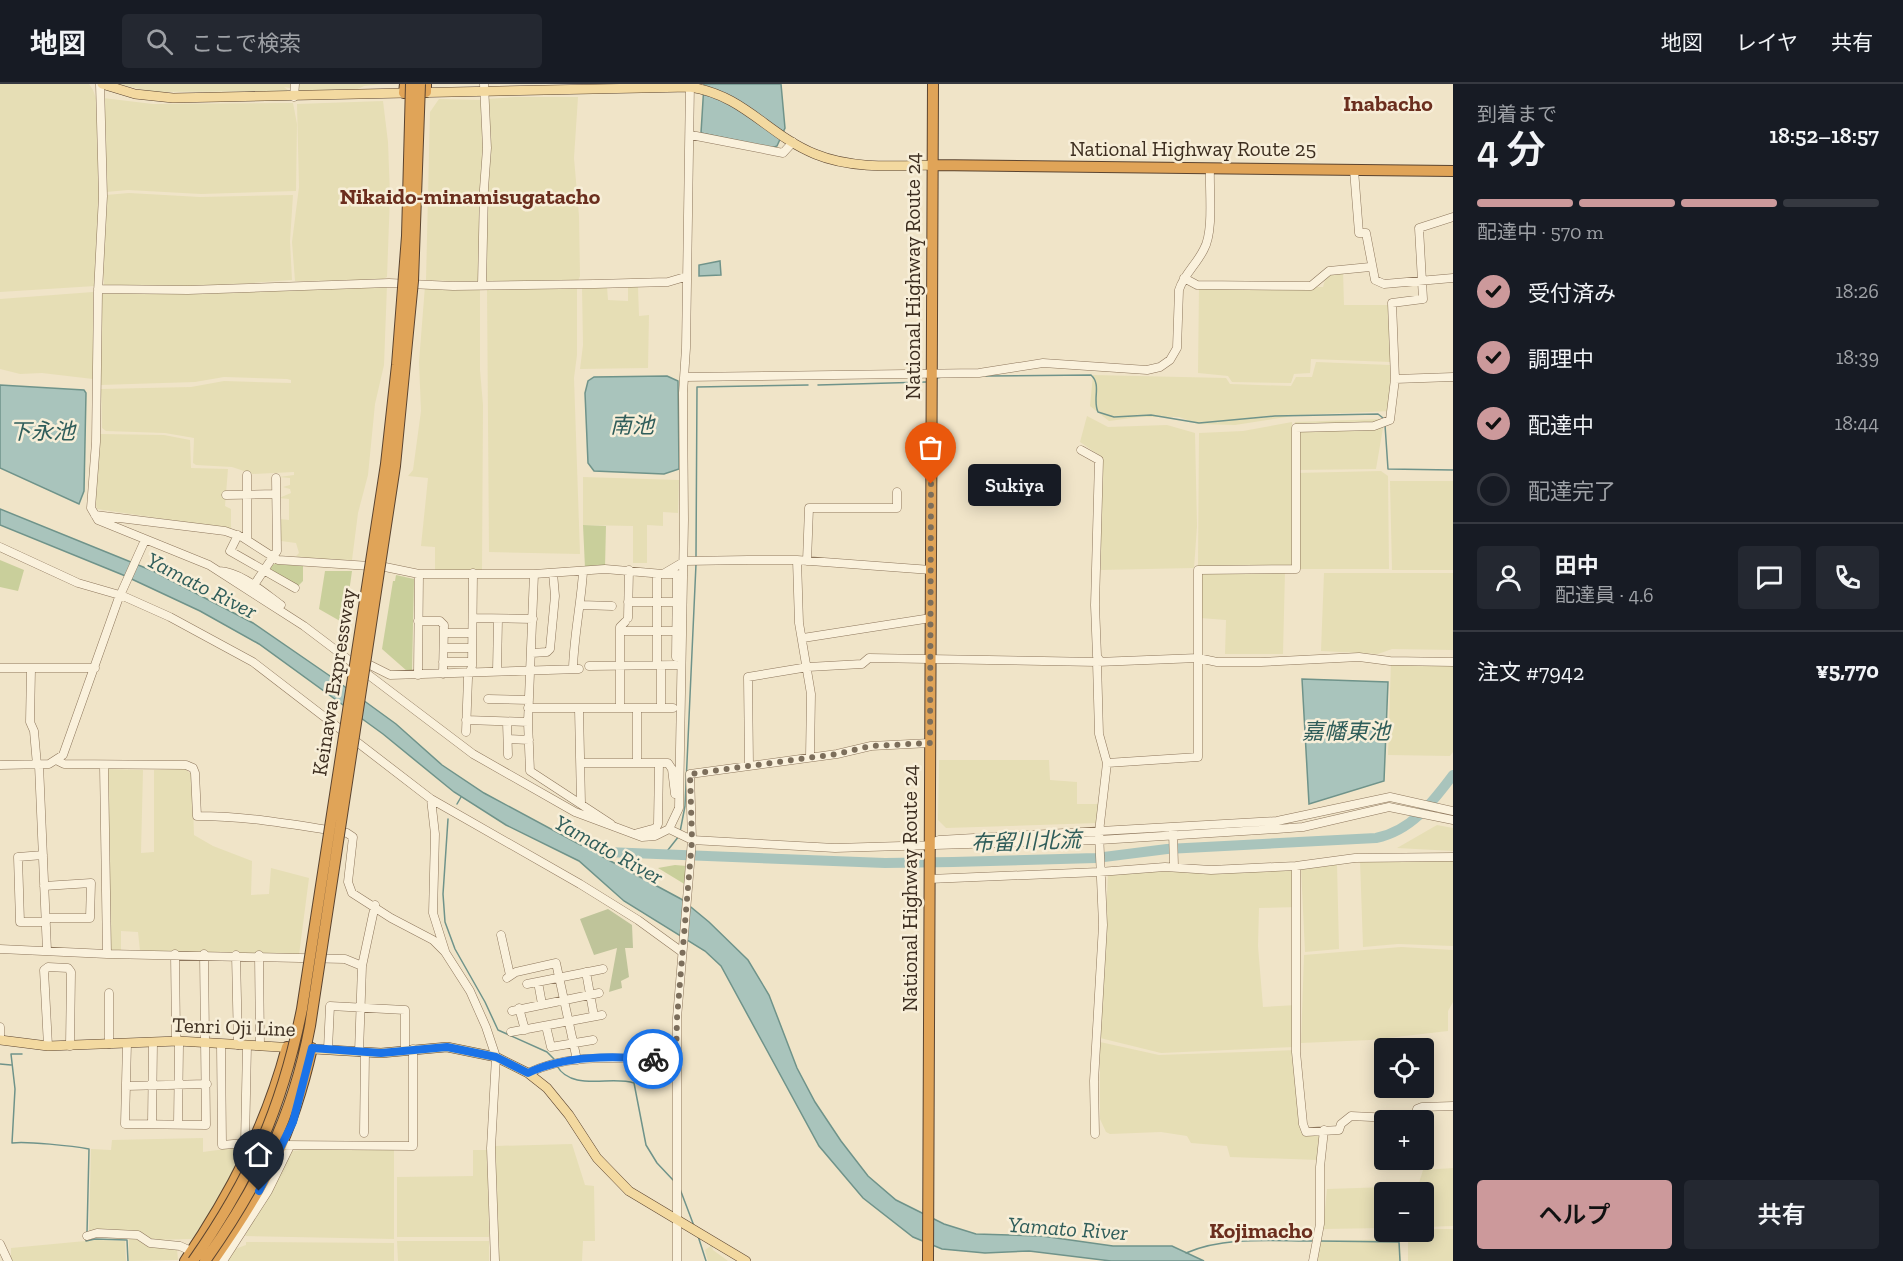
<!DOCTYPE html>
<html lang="ja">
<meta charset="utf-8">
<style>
:root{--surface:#171b24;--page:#242831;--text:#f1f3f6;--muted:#9ea1a6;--line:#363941;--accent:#cc999b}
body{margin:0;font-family:"Zilla Slab","Noto Sans JP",serif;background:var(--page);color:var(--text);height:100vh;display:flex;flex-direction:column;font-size:22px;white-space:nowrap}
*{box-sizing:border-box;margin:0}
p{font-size:20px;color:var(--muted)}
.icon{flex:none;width:33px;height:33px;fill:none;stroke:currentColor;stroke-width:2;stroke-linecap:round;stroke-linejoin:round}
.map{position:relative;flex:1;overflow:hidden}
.side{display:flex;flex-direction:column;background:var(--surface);width:450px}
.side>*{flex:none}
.controls{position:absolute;left:1374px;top:954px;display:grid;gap:12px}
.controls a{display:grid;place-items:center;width:60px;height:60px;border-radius:6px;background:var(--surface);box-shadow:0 3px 15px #0003;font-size:30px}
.pin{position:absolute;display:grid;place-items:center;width:51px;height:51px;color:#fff;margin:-62px -26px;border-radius:50% 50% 50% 0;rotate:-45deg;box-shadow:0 0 6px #0007}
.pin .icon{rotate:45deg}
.courier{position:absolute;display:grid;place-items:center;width:60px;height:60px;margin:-30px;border:4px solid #1a73e8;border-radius:50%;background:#fff;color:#222;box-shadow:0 2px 8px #0007}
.bubble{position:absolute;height:42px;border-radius:6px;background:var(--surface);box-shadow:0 3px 15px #0003;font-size:20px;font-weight:600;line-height:42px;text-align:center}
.overview em{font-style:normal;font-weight:600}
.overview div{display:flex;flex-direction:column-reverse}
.overview{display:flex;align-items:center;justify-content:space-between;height:102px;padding:0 24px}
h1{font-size:39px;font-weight:600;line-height:45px}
.bar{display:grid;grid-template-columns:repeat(4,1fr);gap:9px 6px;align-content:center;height:72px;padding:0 24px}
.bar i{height:8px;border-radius:4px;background:var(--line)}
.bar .selected{background:var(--accent)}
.bar p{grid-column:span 4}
.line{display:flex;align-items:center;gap:15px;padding:0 24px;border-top:2px solid var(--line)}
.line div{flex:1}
.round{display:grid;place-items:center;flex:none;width:63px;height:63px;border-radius:6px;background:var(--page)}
ol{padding:0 24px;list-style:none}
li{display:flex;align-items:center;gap:18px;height:66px}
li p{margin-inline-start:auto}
li .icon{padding:6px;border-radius:50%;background:var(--accent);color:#111;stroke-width:4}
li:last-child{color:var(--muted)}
li i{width:33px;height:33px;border:3px solid var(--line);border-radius:50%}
.primary-button{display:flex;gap:12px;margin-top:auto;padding:12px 24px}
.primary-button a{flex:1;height:69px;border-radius:6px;background:var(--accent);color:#111;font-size:24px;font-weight:600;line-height:69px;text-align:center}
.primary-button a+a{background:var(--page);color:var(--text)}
header{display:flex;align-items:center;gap:36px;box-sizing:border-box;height:84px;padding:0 30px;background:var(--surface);border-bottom:2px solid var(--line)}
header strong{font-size:28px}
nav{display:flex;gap:33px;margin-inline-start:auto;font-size:21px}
.search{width:420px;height:54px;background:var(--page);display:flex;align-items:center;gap:15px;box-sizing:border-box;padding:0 21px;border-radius:6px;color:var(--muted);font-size:22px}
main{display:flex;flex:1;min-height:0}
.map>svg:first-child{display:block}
.farmland{fill:#e6deb5}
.green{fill:#c9cf9b}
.cemetery{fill:#bfc49a}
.water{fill:#a9c4bc;stroke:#6f938a;stroke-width:1.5}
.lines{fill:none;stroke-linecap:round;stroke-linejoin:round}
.stream{stroke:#6f938a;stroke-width:1.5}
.river{stroke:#a9c4bc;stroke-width:10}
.minor-casing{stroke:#8d765c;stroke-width:9}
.major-casing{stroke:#5b4430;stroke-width:10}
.highway-casing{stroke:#5b4430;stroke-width:12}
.minor{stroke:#faf1dc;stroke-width:8}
.major{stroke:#f3d9a0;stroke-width:9}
.highway{stroke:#e0a458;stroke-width:10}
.highway-bridge-casing{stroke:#5b4430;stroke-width:12;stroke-linecap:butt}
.highway-bridge{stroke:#e0a458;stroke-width:10}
.done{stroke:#7c6e5b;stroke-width:6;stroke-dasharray:0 10.8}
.route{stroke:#1a73e8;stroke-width:8}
.labels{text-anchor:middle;stroke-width:5;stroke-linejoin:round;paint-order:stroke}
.street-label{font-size:21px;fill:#3d2e20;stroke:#f7eed8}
.neighbourhood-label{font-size:22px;font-weight:bold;fill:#6b2e1e;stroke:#f7eed8}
.water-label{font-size:22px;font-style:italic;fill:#2f5d5a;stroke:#f7eed8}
</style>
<header>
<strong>地図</strong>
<div class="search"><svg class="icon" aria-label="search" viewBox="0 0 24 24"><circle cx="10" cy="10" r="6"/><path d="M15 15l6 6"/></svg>ここで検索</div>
<nav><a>地図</a><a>レイヤ</a><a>共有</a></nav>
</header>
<main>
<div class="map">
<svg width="1453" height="1177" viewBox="0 0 1453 1177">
<rect width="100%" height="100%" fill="#f0e4c8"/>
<path class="farmland" d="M0,0H89L93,6L97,17L101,91L95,202L0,208Z
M117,0H292L290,4L284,3L289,7L154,8Z
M297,0H383L364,2L358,5L296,7Z
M516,13H578L574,74L579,132L580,192L578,197L484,198L487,15Z
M103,14L153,20L293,19L297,40L296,107L201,110L128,106L106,108Z
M439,15L481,16L484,48L478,198L426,196L430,28Z
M383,17L388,58L390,112L387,193L381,196L295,197L292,158L299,103L297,20Z
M129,109L200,113L293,111L290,157L292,196L185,204L104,203L102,156L106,111Z
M1328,186H1343L1344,221H1390L1391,278L1311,275L1310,289L1294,290L1291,299L1232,298L1228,292L1198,289L1199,202L1323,203Z
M387,201L384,281L375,320L368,391L358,429L352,476L305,475L296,472L299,469L296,459L281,457L280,435L289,436V415L279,414L291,409L290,405L283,403L290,401V394L279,393L294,391V388L253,390L232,383L196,381L193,379L194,354L165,349L106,347L102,344L101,305L191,303L224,297L291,299V296L287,295L224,293L195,298L100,301L102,207Z
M425,202L480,204V286L483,321L482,486L435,487V463L421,462L428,394L408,392L413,386L421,327L419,278Z
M577,203V271L574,294L580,470L489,468L487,204Z
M582,203H607L608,216L628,217V203H638L639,232L649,231L648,284L580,285L583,261Z
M93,208V295L42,289L20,290L0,285V215Z
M1316,278L1390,281L1391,327L1300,331L1235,341L1198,340L1179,333H1139L1109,337L1090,322L1093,291L1226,294L1230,300L1291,302L1296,293H1312Z
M1087,332L1108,343L1167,341L1195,349L1197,442L1194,484L1101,486L1100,372L1080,358Z
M1381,335L1384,338L1376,385L1295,386V338Z
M1292,338L1293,482L1198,484L1199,349L1243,347Z
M100,350L164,351L190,356L191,384L228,385L225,422L231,425V445L97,425L95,417Z
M1381,387L1388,392L1389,485H1295V389Z
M583,393L679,396L678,429L663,428V442L647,441V479H633V442L583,441Z
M1390,397H1453V486H1392Z
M1201,487H1285L1283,570H1225L1226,536L1200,534Z
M1324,489H1453V566L1392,565L1378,570L1321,567Z
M1391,578L1453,579V668L1450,672L1388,671Z
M939,676H1049L1050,696L1077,698V720H1101L1098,739L946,744L938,736Z
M107,685L143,686L141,769L154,768V686L185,685L192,691L194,751L213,762L252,777L251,811L269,810L271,784L309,794L299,871L140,867L138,848L121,847V867L110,868Z
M1437,741L1453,744V767L1397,764Z
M1419,769L1453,771V862L1398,860L1363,863L1360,776Z
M1337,779L1339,865L1305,868L1301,784Z
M1292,782L1297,823L1259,824L1258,862L1263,923L1297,921L1295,963L1161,969L1100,954L1108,790L1111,787L1230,786Z
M1401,863L1453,866V918L1448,927V947L1370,956L1301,959L1304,871Z
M1100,958L1159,971L1296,966L1307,1044L1322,1049L1319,1076L1230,1073L1227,1062L1191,1059L1187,1052L1161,1048L1110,1050L1106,1048L1100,1035Z
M203,1054V1068L247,1062L221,1114L192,1155L154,1156L138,1148H89L91,1065L111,1066L112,1056Z
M572,1060L585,1101L594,1102L595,1157H583L582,1177H496L495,1062Z
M339,1062L394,1063V1155L245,1152L292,1067Z
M473,1066H488L489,1153H397V1093L473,1092Z
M1453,1084V1142L1424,1143V1108H1384V1144L1323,1145L1327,1105L1418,1102L1423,1086Z
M1424,1145H1453V1177H1408V1148Z
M129,1154L177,1165L178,1176L129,1177Z
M1398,1155L1400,1157L1401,1177H1318L1319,1157Z
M96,1156L125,1157L126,1177H11V1164Z
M397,1157H489V1177H398Z
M246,1158L394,1159V1177H226L235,1165L246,1161Z
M712,1161L713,1166L728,1177H708L705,1166Z"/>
<path class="green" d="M583,441L606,442L605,483L585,484Z
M0,476L24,486L18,507L0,503Z
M274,480L303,482V497L297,503L269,486Z
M325,487H352L345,537H340L319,525Z
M396,491L414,495L412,587H407L382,565L393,497H395Z
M675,781L687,782L686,801L658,784Z"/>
<path class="cemetery" d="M608,825L632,841L633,864H625L629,893L621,897L622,904L609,908L617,864L594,871L580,835Z"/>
<path class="water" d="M704,0H781L785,44L777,62L772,64L701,49Z
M720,177L721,191L699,192V181Z
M667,292L678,297L679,385L664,390L594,387L588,379L585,309L588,297L594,293Z
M0,301L84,306L86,309L84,407L79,420L0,384Z
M0,425L153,487L253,539L330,592L396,640L442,681L484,709L681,815L709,838L748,876L769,911L797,984L815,1018L841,1057L868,1092L896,1116L944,1140L976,1150L1042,1152L1113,1162H1172L1204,1177H1111L1029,1167L985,1169L942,1165L913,1153L863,1114L819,1062L721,882L705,867L624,817L579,777L506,741L454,708L383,650L259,560L200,527L123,491L0,441Z
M1302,595L1388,598L1384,697L1309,720Z"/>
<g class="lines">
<path class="stream" d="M986,292L1091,291C1102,301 1092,315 1098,328L1114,333L1151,331L1199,339L1275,332L1378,330L1383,334
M937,294L942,293
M818,301L926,298
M1385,341L1388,385L1453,386
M696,473L697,303L808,301
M457,720L461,713
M448,735L443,810L445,838L455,865L485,918L498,946L547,968L554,975
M680,748L685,722L696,480
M664,771L679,752
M22,970H11L15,1005L12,1059C26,1057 73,1062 89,1065L87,1149
M0,980L11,981
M557,982C572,1008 612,991 634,999L646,1061L657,1079L673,1096
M680,1105L694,1142
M698,1152L706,1177
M86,1154V1157L95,1155L127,1156L128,1177
M1319,1157L1399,1158L1400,1177
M1186,1169C1226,1152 1272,1157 1315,1157"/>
<path class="river" d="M581,767L885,779L953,778L1096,774L1167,765L1376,754C1411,747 1432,719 1453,691"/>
<g class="minor-casing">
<path id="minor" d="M100,0L103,112L98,208L96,358L91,424L98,436L209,481L304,542L473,670L575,728L642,753L655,752L669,745L679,724L684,436L683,309L686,264L690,0
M294,13L295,0
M691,51L783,69L793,58
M1354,86L1359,149H1366L1375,196L1384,200L1453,194
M1184,194L1197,201L1311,202L1329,187L1370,183
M482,201L484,105L487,64L484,0
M98,205L188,206L389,199L453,202L595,200L668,198L685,193
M684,293L979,289L1043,279L1147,286L1160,283L1170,276L1177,264L1179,206C1184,190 1197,180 1204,165C1214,147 1209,106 1210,85
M1395,295L1453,293
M1081,366L1099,376L1095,521L1097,572L1100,577
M247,391V456
M226,411L276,410
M95,431L225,447L242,453L278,476L385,483L419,490H534L605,485L663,490L685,477L748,476H797L931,486
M238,451L230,467L295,504
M0,463L78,499L123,512L170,533L253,578L431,715L580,800L638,836L682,868
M797,476L799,539L811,610L810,673
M807,477L809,424H897V408
M219,487C241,488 263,508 281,521
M534,490L528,638L530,687L611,740
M657,490V579L661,583V624
M664,490H677L676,573
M254,501L277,467L276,394
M628,518H676
M581,521L612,522
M473,534L533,535
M628,534L629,486
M418,537H440L444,541L443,590
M620,547H676
M444,549H472
M803,554L931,534
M444,564H472
M532,569L547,568L550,565L555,512L553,489
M364,578L390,591L579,585
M443,578H472
M589,582L676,581
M0,584H95
M573,584C574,551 581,520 583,488
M31,585L30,638L34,647L37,681
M497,587L498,535
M418,591L419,490
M488,615L529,616
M528,624H673
M620,624V543L625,538
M637,624V679
M579,625L581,719
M466,636L528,638
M507,638L508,671
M466,648L468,594L472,582L473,489
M508,655L529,656
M58,677L64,680L186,681L193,684L195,689L197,732C248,732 297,741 347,749L353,753L348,798L352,809L391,834L433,856L445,868L470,907L486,943L496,973L491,1064L495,1177
M582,679H668L672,685L675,710
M1107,679L1198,673V486L1296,485V344L1374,342L1390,336L1395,295L1392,219L1423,215L1419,144L1453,133
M0,681L49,680L63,671L118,516L145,456
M39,681L47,867
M749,681L748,593L808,583L862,580L869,574L1097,578L1198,574L1217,578H1261L1359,573L1390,577L1453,578
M104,682L107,870
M431,715L435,750L433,829L445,867
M669,745L692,756L835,764L1099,756L1277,745L1303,743L1389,723L1453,736
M1173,748L1174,782
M634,750L656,744L658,740L659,679
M930,760L939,756L1277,737L1390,713L1453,727
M43,771L18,773L20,838H46
M1296,782V968L1303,1040L1306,1048L1339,1046L1341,1040L1351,1032L1412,1035L1416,1034L1417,1025L1422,1023L1453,1022
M929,795L1099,788L1165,783L1211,786L1296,782L1355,774L1453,773
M44,802L91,799L90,834H46
M501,851L510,891
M0,865L107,870L345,875L362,882
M175,870L176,952L179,961L178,1040
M236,871L238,961
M259,871L260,962
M586,888L594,932
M507,894L516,888L556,879L577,976
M538,898L542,920
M527,900L603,885
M109,909V960
M519,924L525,946
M512,927L599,909
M546,942L551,963L593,956
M0,943V956
M511,948L602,931
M127,959L125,1040L206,1041L204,870
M221,960L222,1061L245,1059L247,961
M48,962L44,886L48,883L68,884L71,888L70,962
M328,965L330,922L405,926V966
M359,968L362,882L375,821
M528,989C575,966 627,977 676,975
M126,1002L207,1000
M152,1040L153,958
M364,1049L365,968
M1095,1050L1094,997L1103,841L1099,748L1107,679L1099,650L1097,578
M283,1061L413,1062V965
M87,1152L97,1149L138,1151L150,1159L180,1162L191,1167
M0,1160L8,1177
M223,1177L268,1107L290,1062
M677,1177V934L692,756L690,690L837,670L871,662L930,659
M1313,1177L1320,1140V1083L1324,1046"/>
</g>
<g class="major-casing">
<path id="major" d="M102,0L135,10L173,14L690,3C744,11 768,51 815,70C851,85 894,82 933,81
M0,956L48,962L178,957L381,969L447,963L496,973L528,989L547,1004L569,1031L597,1074L629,1107L746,1177"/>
</g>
<g class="highway-casing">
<path id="highway" d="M426,8V0
M404,9L405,0
M933,81L1453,87
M185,1177C231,1109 266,1042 287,963
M213,1177C265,1103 292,1053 312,964
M928,1177L933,0"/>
</g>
<use href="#minor" class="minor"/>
<use href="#major" class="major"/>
<use href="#highway" class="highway"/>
<g class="highway-bridge-casing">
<path id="highway-bridge" d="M193,1177C251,1094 282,1024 302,925L386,380L397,281L407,152L411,0
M205,1177C258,1102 293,1033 310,942L395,382L413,197L420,0"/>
</g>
<use href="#highway-bridge" class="highway-bridge"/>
</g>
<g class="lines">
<path class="done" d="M653,975H676L677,934L692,756L690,690L837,670L871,662L930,659L931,400"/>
<path class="route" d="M259,1107L293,1038L312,964L381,969L447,963L496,973L528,989C565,971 613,972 653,975"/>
</g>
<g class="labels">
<g class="street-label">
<text x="1193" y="72">National Highway Route 25</text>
<text transform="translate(913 192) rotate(-90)" y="7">National Highway Route 24</text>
<text transform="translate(334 598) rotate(-81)" y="7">Keinawa Expressway</text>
<text transform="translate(910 804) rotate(-90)" y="7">National Highway Route 24</text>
<text transform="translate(234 943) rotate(2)" y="7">Tenri Oji Line</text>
</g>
<g class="neighbourhood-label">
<text x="1388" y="27">Inabacho</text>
<text x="470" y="120">Nikaido-minamisugatacho</text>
<text x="1261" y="1154">Kojimacho</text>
</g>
<g class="water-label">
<text x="632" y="349">南池</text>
<text x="42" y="355">下永池</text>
<text transform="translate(202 501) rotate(27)" y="8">Yamato River</text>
<text x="1346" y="655">嘉幡東池</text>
<text transform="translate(1026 757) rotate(-2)" y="8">布留川北流</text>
<text transform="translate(609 765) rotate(29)" y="8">Yamato River</text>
<text transform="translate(1068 1144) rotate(4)" y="8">Yamato River</text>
</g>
</g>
</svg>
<div class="controls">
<a><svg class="icon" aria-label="locate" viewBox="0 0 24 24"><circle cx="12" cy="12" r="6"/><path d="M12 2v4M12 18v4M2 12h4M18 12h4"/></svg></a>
<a>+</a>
<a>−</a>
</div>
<div class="pin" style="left:931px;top:400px;background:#ea580c"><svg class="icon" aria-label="bag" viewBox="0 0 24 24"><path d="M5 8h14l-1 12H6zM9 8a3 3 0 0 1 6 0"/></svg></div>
<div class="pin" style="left:259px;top:1107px;background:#1f2937"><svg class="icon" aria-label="home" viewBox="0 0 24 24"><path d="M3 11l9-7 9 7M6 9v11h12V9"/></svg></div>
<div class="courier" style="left:653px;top:975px"><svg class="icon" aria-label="bike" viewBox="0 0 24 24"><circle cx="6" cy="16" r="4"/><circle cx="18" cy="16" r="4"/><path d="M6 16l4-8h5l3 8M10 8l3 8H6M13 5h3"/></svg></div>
<div class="bubble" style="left:968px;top:380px;width:93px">Sukiya</div>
</div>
<section class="side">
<div class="overview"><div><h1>4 分</h1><p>到着まで</p></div><em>18:52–18:57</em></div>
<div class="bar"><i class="selected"></i><i class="selected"></i><i class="selected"></i><i></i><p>配達中 · 570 m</p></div>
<ol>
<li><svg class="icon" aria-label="check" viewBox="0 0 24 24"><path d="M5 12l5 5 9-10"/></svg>受付済み<p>18:26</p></li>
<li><svg class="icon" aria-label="check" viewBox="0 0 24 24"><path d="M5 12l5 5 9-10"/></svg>調理中<p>18:39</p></li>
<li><svg class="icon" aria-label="check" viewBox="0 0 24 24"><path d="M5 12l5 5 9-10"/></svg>配達中<p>18:44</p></li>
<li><i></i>配達完了</li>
</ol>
<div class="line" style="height:108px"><a class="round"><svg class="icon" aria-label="person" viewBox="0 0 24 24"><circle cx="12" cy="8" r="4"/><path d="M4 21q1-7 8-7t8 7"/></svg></a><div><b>田中</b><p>配達員 · 4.6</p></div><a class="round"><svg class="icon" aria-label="chat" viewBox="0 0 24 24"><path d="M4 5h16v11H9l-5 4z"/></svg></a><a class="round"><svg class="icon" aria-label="phone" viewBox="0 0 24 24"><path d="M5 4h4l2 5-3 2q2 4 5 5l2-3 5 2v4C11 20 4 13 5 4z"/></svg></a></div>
<div class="line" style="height:78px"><div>注文 #7942</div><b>¥5,770</b></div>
<div class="primary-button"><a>ヘルプ</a><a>共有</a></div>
</section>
</main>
